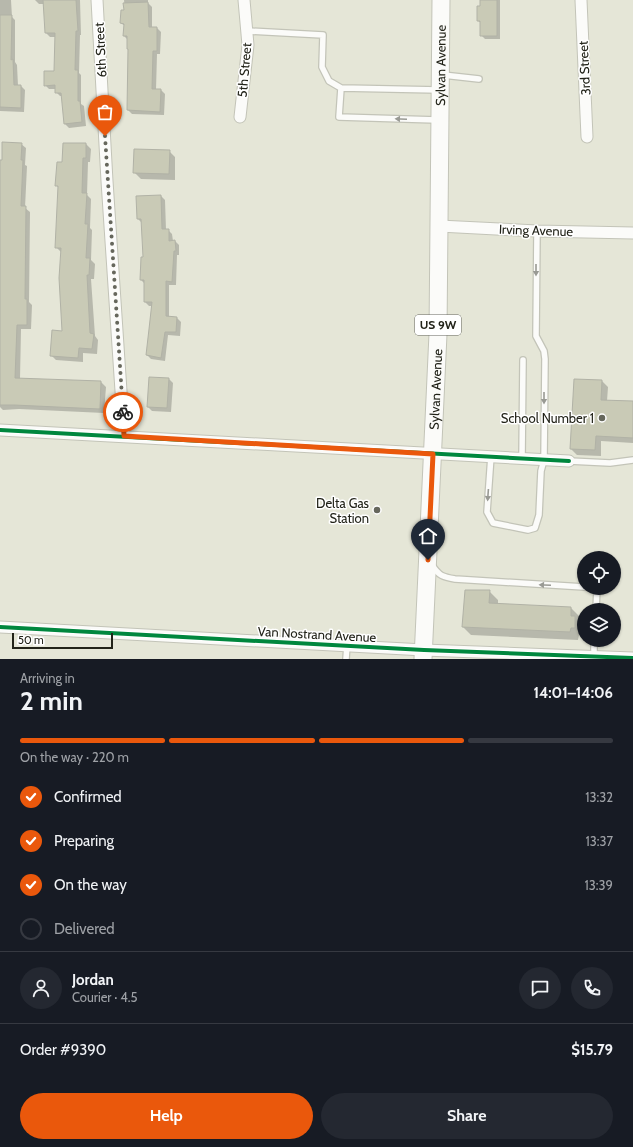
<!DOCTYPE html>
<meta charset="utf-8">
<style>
:root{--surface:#171b24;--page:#242831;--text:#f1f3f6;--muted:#9ea1a6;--line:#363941;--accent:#ea580c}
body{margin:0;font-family:Cabin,sans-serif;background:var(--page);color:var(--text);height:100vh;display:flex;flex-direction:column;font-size:15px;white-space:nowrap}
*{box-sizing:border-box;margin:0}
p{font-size:13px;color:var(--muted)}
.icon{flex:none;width:22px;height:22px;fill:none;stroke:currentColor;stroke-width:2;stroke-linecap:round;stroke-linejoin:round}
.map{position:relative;height:659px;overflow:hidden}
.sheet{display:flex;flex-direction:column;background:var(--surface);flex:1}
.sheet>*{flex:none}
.tools{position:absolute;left:577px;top:551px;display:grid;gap:8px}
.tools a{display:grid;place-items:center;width:44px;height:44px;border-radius:50%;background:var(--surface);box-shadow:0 1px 3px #0004;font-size:20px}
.scale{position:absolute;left:12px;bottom:10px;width:101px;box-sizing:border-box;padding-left:4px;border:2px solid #222319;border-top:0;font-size:11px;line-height:14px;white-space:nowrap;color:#222319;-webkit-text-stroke:3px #fff;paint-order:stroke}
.pin{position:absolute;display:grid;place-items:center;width:34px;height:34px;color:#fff;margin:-41px -17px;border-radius:50% 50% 50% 0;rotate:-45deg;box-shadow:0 0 4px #0007}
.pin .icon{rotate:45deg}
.courier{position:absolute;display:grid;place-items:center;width:40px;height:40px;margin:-20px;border:3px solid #ea580c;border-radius:50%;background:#fff;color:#222;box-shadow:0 1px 5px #0007}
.head em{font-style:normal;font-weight:700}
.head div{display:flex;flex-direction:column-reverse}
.head{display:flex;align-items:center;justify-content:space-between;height:68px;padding:0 20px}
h1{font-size:26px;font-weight:700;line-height:30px}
.bar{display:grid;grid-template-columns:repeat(4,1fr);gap:6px 4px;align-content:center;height:48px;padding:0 20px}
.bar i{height:5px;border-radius:3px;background:var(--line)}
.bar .active{background:var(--accent)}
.bar p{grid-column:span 4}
.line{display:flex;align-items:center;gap:10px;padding:0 20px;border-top:1px solid var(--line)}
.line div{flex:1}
.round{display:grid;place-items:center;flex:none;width:42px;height:42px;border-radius:21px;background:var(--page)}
ol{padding:0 20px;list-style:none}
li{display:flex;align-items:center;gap:12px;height:44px}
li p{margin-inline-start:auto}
li .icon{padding:4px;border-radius:50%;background:var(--accent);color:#fff;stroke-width:4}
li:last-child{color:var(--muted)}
li i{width:22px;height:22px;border:2px solid var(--line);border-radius:50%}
.action{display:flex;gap:8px;margin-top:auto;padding:8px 20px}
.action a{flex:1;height:46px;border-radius:24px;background:var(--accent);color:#fff;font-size:16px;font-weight:700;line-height:46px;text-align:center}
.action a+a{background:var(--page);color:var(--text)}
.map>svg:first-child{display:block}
.shadow{fill:#0003}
.building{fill:#c9cab6;stroke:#b1b2a6}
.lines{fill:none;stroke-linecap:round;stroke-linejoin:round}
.lane-casing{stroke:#c3c4b8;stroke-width:8}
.street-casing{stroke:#c3c4b8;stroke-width:13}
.primary-casing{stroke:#c3c4b8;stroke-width:19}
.lane{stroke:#fbfbf9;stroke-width:5.5}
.street{stroke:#fbfbf9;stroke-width:11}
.primary{stroke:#fbfbf9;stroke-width:17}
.cycleway-casing{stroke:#fff;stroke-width:6}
.cycleway{stroke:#00873e;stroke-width:4}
.oneway{fill:#999a94}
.done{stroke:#66675c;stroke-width:4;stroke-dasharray:0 7.2}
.route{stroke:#ea580c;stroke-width:5}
.poi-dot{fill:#66675c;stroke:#fff;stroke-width:1.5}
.labels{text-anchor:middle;stroke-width:3;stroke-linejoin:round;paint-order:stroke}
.shield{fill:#fff;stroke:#64655e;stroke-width:1}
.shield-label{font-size:12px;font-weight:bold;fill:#222319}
.street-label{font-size:13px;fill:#222319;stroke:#fff}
.poi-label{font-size:13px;fill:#222319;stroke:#fff;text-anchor:end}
</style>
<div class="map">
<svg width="633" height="659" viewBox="0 0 633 659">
<rect width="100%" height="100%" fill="#e5e6d7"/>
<path class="shadow" d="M0,0H11L12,17L15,20V62L17,65L18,86H21L25,90L24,112L0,111Z
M35,0H80L81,35H80L79,73L81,75V104L84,106L86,126L69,128L65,124L62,96H60L56,92V89H49L45,85L55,72L56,37H50L46,33L44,4H39Z
M124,0H148V3L152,7V28H157L161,32L160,54H157L156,90H161L165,94L164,115L132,114L128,110V40L124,36L125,26L121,23L125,11Z
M481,0H500V39H485L481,35V23L478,21L481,7Z
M21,144L26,148L25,165L27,166L25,208L30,212L29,302L32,305L31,329H21L20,379L101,382L106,387L104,413L19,409L3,410L0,407V164Z
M86,144L91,149L90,162H88L87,195L91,199L90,228L92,230L91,260L95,264L94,279H91L95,336L98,340L97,354L83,353V362L56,360L51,355L63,332L61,252L56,247L59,188L56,185L63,163Z
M169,151L175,157V180L141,179L134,172Z
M161,196L165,200L166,230H168L172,234L173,241H175L179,245V255H177L176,285H169V318H177L181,322L180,336L168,335L165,361L151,359L147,355L152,306H149L145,302V284L141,280L144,258L142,223L138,219Z
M169,379L173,383L171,412L152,411L148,407Z
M602,381L608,387L607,401L633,402V443L601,441V456L577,455L571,449Z
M489,591L498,600V604L571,608L579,616V622L583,626V636L579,635L578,640L471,635L463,627Z"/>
<path class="building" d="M43,0H76L78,31H76L75,70H78V101H80L82,122L64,124L61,93H55V85L44,86V71H54L55,33H45Z
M480,0H497V36H480V21H477V6H480Z
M148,2L149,27H157V51H153L152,89H161L160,112L127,110L128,49H127V36H123L124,24L120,23L121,10H124L123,3Z
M0,15H12L11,60L13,59L14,85H21V108L0,107Z
M2,142L22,143L21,160H23L21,206H26L25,299H27V325H17L15,378L101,381L100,409L14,405H0V160H2Z
M63,143H86V158H83L82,193H87L85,224H88L86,258H90L89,275H87L90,333L94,334L92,349L79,348L78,358L50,356L52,330L62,331L59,278L61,248H55L58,186H55L57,162H62Z
M134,149L170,150L169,174L133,173Z
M161,195L162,229H169V241L175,240L176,251H174L172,282L166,281V316L177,317L176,332H165L161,358L146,355L149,329L152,302H144V280H140L141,257H143L141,219H137L136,196Z
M149,377L169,378L167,408L147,407Z
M574,379L602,380L601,400L633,401V438L596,436L595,450L570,449Z
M465,590H490L489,603L571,607V616H575V628H571L570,632L462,627Z"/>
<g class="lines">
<g class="lane-casing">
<path id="lane" d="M247,31L323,35L322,67L329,81L341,88
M443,75L479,79
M437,120L339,117L341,88L439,90
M491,456L487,512L493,523L528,530L535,528L539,515L541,471L544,460L545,359L544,351L536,336L537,231
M522,458L523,360
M569,461L610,463L633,460
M432,565C439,576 443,577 455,579L584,587
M596,610L597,588
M594,657V640
M346,659L347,645"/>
</g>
<g class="street-casing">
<path id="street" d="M97,0L107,181L124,436
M581,0L587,137
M240,117L248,45L244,0
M439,226L537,231L633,233
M0,430L569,461
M0,627L424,650L633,658"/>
</g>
<g class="primary-casing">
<g id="primary">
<path id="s1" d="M423,659L438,334L441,0"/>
</g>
</g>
<use href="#lane" class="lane"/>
<use href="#street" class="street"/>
<use href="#primary" class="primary"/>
<g class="cycleway-casing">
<path id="cycleway" d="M0,430L569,461
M0,627L424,650L633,658"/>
</g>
<use href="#cycleway" class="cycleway"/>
</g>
<defs><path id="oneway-solid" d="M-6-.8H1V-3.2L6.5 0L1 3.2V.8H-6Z"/></defs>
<g class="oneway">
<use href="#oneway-solid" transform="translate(401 119) rotate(-178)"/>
<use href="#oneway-solid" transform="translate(536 270) rotate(90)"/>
<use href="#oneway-solid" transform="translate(544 398) rotate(90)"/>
<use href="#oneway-solid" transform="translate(488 495) rotate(94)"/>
<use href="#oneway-solid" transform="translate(545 585) rotate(-177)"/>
</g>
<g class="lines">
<path class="done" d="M105,136L123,412"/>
<path class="route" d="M123,412L124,436L433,454L428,560"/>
</g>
<g class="poi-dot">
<circle cx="602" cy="418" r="4"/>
<circle cx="377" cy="510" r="4"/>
</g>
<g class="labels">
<rect class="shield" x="415" y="315" width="46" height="20" rx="3"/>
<g class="shield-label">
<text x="438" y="329">US 9W</text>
</g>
<g class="street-label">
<text transform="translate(100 50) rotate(-93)" y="5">6th Street</text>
<text dy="5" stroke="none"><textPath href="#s1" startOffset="594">Sylvan Avenue</textPath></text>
<text transform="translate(584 68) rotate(-93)" y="5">3rd Street</text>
<text transform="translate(244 70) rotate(-85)" y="5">5th Street</text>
<text transform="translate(536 230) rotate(2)" y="5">Irving Avenue</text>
<text dy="5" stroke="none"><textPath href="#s1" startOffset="270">Sylvan Avenue</textPath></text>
<text transform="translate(317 634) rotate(3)" y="5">Van Nostrand Avenue</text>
</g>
<g class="poi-label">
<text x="594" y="423">School Number 1</text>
<text x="369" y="508">Delta Gas<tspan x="369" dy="15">Station</tspan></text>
</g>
</g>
</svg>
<div class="tools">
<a><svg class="icon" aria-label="locate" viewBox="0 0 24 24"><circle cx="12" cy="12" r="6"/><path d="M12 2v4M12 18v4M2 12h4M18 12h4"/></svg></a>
<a><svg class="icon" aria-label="layers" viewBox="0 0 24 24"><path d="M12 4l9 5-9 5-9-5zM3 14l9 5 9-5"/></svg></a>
</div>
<div class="scale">50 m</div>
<div class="pin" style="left:105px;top:136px;background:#ea580c"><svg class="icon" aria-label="bag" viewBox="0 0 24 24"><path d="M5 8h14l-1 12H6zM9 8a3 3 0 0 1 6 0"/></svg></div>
<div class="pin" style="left:428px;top:560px;background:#1f2937"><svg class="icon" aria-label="home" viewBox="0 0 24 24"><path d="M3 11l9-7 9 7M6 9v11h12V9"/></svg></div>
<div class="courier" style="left:123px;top:412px"><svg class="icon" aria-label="bike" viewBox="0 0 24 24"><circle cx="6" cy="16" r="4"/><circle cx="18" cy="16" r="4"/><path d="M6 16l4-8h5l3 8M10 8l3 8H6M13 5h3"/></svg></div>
</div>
<section class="sheet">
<div class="head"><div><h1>2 min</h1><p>Arriving in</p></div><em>14:01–14:06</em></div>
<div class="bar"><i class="active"></i><i class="active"></i><i class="active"></i><i></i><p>On the way · 220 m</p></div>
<ol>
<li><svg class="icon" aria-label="check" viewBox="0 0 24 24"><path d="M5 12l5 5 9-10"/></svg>Confirmed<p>13:32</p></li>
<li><svg class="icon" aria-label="check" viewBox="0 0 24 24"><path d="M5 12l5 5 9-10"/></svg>Preparing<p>13:37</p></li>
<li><svg class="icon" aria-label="check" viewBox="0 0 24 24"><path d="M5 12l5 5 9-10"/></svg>On the way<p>13:39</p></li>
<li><i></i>Delivered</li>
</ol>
<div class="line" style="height:72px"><a class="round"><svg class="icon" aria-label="person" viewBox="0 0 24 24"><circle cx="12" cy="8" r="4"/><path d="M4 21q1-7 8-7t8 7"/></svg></a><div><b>Jordan</b><p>Courier · 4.5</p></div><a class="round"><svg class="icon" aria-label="chat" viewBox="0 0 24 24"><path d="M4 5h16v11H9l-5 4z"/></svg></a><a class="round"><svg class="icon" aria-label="phone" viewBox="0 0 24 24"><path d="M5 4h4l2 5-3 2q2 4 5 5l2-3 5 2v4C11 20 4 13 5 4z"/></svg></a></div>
<div class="line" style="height:52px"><div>Order #9390</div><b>$15.79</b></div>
<div class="action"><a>Help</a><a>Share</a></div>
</section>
